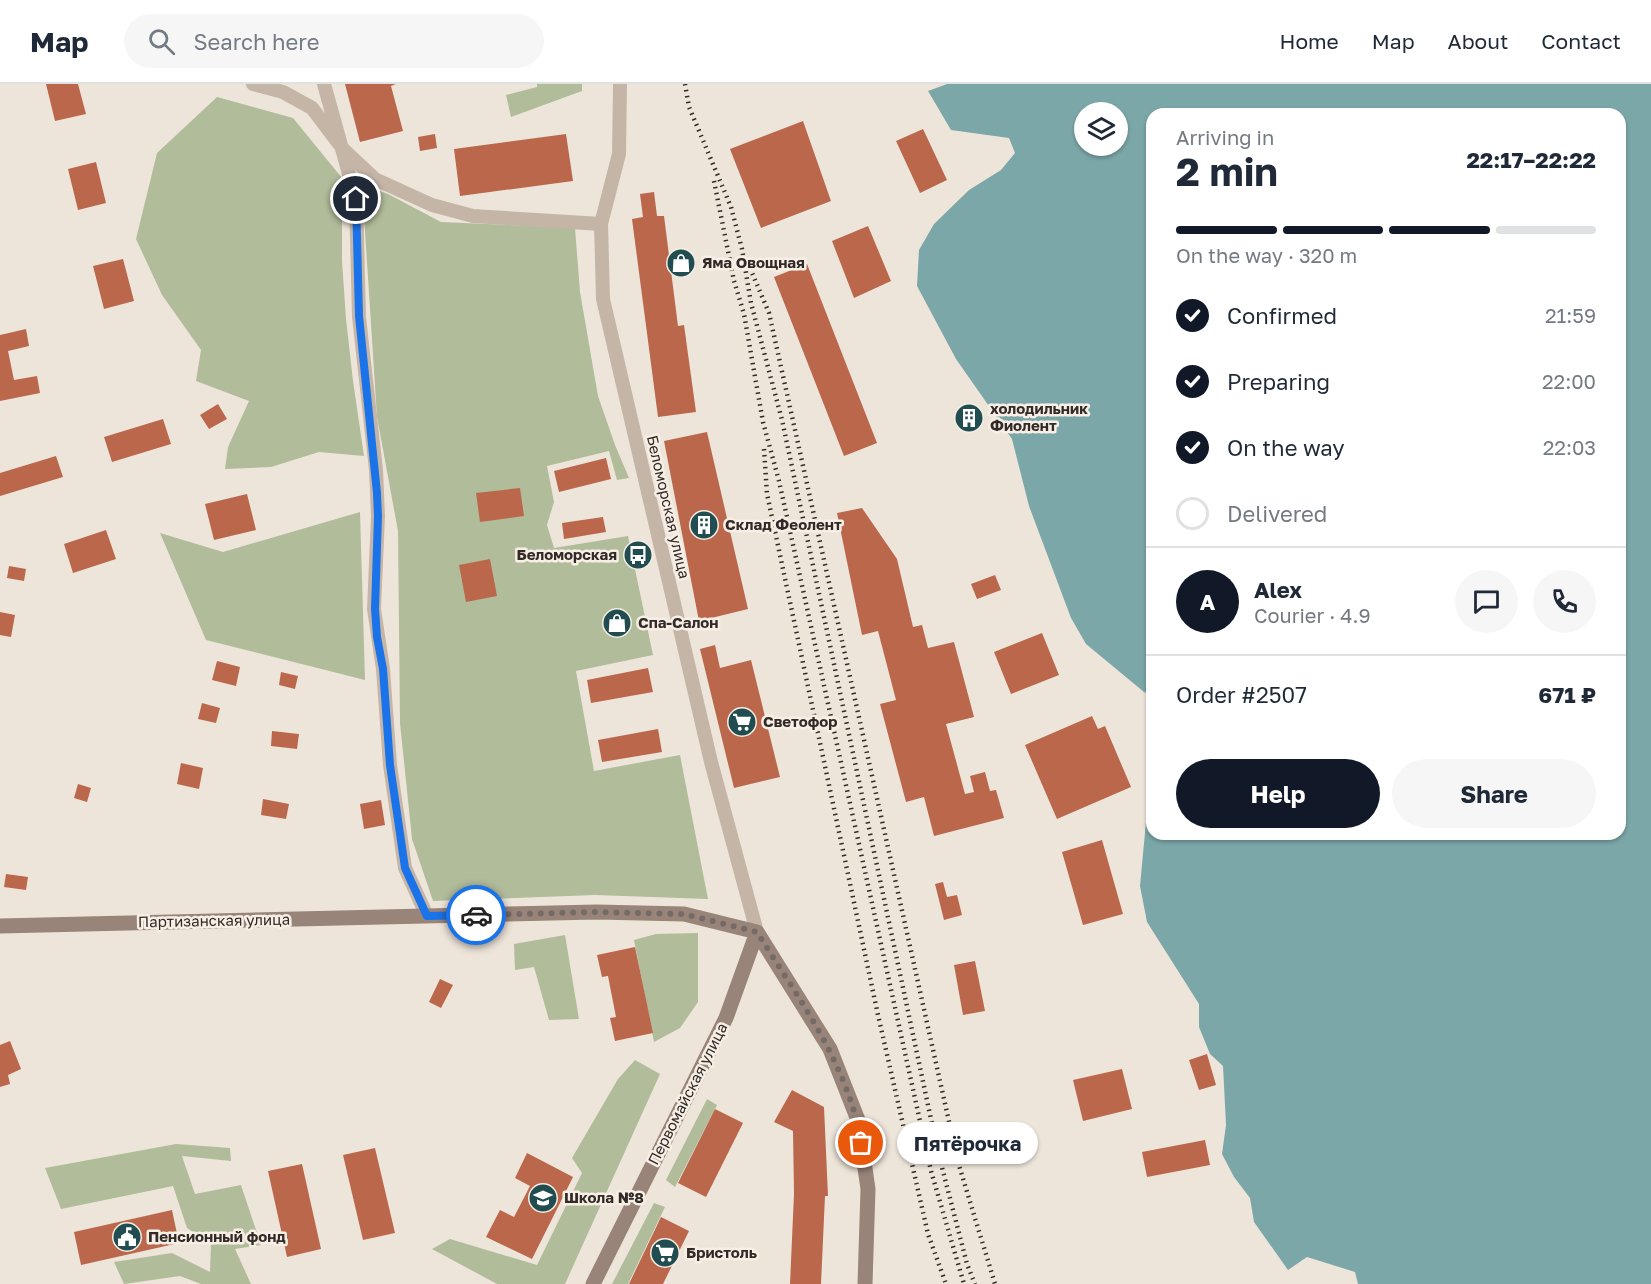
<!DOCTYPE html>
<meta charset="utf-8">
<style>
:root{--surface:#fff;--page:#f6f6f7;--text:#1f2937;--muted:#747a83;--line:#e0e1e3;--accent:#111827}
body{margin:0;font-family:"Golos Text",sans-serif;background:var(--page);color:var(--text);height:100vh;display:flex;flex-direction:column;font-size:22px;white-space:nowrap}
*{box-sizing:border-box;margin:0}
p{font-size:20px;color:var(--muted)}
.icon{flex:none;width:33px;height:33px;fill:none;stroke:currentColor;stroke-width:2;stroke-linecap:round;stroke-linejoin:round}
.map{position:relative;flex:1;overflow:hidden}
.drawer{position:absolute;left:1146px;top:24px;width:480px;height:732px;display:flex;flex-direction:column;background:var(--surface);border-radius:18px;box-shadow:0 2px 4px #0004}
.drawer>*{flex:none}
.fabs{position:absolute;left:1074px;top:18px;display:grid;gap:12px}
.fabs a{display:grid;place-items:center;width:54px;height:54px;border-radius:50%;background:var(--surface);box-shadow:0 2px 4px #0004;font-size:30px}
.pin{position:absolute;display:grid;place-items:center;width:51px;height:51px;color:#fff;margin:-26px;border:3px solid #fff;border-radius:50%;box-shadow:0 2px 6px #0007}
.courier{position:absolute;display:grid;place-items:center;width:60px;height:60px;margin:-30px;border:4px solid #1a73e8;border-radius:50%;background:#fff;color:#222;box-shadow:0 2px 8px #0007}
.bubble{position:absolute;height:42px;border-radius:21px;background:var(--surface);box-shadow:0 2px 4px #0004;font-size:20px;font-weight:700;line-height:42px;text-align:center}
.headline em{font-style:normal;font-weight:700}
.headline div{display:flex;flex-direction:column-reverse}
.headline{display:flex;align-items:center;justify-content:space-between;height:102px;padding:0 30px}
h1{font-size:39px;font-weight:700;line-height:45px}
.bar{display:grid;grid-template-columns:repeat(4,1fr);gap:9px 6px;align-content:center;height:72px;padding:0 30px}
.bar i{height:8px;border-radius:4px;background:var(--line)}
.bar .current{background:var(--accent)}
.bar p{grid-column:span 4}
.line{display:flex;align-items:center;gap:15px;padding:0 30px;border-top:2px solid var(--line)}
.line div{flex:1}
.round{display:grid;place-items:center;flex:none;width:63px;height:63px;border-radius:32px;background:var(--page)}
ol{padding:0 30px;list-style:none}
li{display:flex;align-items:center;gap:18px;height:66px}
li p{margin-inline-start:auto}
li .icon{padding:6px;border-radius:50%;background:var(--accent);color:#fff;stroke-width:4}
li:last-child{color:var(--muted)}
li i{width:33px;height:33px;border:3px solid var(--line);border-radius:50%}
.action{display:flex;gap:12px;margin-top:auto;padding:12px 30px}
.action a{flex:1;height:69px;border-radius:36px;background:var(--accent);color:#fff;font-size:24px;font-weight:700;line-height:69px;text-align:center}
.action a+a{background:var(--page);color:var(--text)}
header{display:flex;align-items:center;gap:36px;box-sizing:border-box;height:84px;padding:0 30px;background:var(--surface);border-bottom:2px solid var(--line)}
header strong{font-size:28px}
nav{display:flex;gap:33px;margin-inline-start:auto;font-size:21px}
.search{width:420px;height:54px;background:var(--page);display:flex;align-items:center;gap:15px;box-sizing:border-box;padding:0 21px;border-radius:33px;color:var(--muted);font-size:22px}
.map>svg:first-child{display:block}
.green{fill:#b1bc9b}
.water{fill:#7ca7a9;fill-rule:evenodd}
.building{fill:#ba674c}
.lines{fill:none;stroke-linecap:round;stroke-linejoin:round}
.minor{stroke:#c5b5a7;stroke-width:14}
.secondary{stroke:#988479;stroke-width:15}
.rail{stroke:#322a27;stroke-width:4.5;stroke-dasharray:1.5 4.5;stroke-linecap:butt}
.done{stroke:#746b66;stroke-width:6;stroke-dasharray:0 10.8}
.route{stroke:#1a73e8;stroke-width:8}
.labels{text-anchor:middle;stroke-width:5;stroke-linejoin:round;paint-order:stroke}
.poi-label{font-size:15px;font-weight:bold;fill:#322a27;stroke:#f7efe5;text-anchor:start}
.street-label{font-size:15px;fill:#322a27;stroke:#f7efe5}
</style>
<header>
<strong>Map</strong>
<div class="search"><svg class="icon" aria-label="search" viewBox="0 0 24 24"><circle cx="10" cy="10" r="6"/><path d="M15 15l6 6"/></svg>Search here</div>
<nav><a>Home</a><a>Map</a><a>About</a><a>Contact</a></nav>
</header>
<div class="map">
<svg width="1651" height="1200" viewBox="0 0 1651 1200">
<rect width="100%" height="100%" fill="#eee5da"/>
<path class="green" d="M537,0H582V7L511,33L506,11L537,3Z
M217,13L293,34L342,94V177L346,235L353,297L364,372L319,368L271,383L225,385L228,363L249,317L196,297L201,266L162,211L136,155L157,69Z
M362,101L388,110L441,138L575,144L580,208L598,312L615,361L629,394L617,396L609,367L547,382L554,418L547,441L554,464L628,452L653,571L576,587L594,687L680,671L708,815L595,811L433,817L412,755L400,639L398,447L377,333Z
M360,428L365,596L206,556L160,449L223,468Z
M698,849V918L680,944L654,958L634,856L656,850Z
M565,851L579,935L549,936L534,883L515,886L514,860Z
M635,976L660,990L565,1200H497L432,1165L450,1155L537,1181L582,1089L572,1074L618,995Z
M707,1015L717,1021L675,1103L666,1096Z
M176,1060L230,1064L231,1077L182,1072L195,1110L241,1101L261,1161L235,1165L251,1200H201L180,1192L124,1200L114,1178L172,1169L210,1188L211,1160L187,1144L173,1102L61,1125L45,1084Z
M654,1119L665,1123L628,1200H612Z"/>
<path class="water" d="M947,0H1651V1200H1358L1355,1188L1307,1173L1288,1186L1254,1138L1250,1114L1234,1093L1222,1070L1226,1041L1223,982L1210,970L1199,943V920L1147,838L1140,802L1147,727L1152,721V750H1620V30H1152V611L1144,608L1086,560L1071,534L1029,422L1012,355L956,275L917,202L919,166L934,140L969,106L1001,86L1015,69L1009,54L951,46L928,7ZM1084,28H1118V62H1084Z"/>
<path class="building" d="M46,0H78L86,30L55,37Z
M345,0H396L391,2L403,47L360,58Z
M803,37L831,117L761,144L730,65Z
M923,45L947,96L920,109L896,57Z
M435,50L437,64L420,67L418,53Z
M566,50L573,97L460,112L454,65Z
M96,78L106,119L78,126L68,85Z
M654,108L657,132H664L678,242L684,241L696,328L658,333L632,135L643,133L640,110Z
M868,142L891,197L854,214L832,157Z
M684,167L689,187L678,190L673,170Z
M123,175L134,217L104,225L93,182Z
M807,180L877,359L844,372L774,193Z
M26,245L29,262L8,267L14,296L37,292L40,309L0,317V251Z
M218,320L227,335L209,345L200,331Z
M974,325L979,337L965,343L959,331Z
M163,335L171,360L112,378L104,353Z
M707,348L748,525L699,537L664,357Z
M56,372L63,393L0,412V389Z
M606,374L611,395L559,408L554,387Z
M520,404L524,432L480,438L476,409Z
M247,410L256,446L214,456L205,420Z
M862,424L897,475L913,543L922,541L928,564L954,558L974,633L946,640L965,710L974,708L970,692L985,688L990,707L996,706L1004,734L934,752L924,713L906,718L880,620L896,616L878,547L862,551L837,429Z
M603,433L606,448L564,455L562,439Z
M106,446L116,475L73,489L64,460Z
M490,475L497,512L466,518L459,481Z
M9,482L26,485L24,497L7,494Z
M995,491L1001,506L977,515L971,500Z
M0,528L15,531L11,553L0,551Z
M1042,549L1059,591L1011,610L994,568Z
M715,561L720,584L751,576L780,693L734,704L700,565Z
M217,577L240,583L236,602L212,596Z
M648,584L653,608L591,619L587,596Z
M281,588L298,592L295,605L279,601Z
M202,619L220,624L216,639L198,635Z
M1092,632L1098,645L1105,642L1131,703L1057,735L1025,661Z
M658,645L662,668L602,678L598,656Z
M272,647L299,650L297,665L271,662Z
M181,679L203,684L199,705L177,700Z
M78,700L91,704L87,718L74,714Z
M263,715L289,720L286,735L261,731Z
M381,716L385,741L364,745L360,720Z
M1102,756L1123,830L1083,841L1062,768Z
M6,790L28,793L26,806L4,803Z
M943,798L947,813L957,811L962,831L944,836L935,800Z
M635,863L653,949L615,957L610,934L616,933L608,892L602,893L597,871Z
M975,877L985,927L963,931L954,881Z
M440,895L453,901L441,924L429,918Z
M10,957L21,985L8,991L10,1000L0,1003V961Z
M1207,970L1216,1001L1199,1006L1189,976Z
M1122,985L1132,1025L1083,1037L1073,996Z
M792,1006L824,1023L828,1112H825L821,1200H790L794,1110L793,1047L774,1038Z
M715,1025L743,1039L706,1113L678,1099Z
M1205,1056L1210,1081L1147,1093L1142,1068Z
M375,1064L395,1149L363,1156L343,1071Z
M527,1069L573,1093L532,1175L486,1153L500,1126L514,1133L530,1102L515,1094Z
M302,1080L321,1165L287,1173L268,1087Z
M172,1126L179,1159L81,1181L74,1148Z
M661,1133L689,1147L663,1200H629Z"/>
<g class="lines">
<path class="minor" d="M253,0L283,8L312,24L343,65L375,95L432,121L473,132L601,140
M324,0L356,115L359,233L376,386L378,432L374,525L383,585L390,681L405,784L427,832
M620,0L619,70L601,140L603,215L711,678L757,848"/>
<path class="secondary" d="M0,842L597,828L684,830L757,848
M757,848L830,965L858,1036L868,1105L865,1200
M593,1200L726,934L757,848"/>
<path class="rail" d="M685,0L689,23L731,123L742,165L751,219L782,336L938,1068L967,1180L975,1200
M714,97L734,197L744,230L763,338L779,397L931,1087L964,1200
M750,184L769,229L958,1078L995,1200
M764,365L767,410L878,931L928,1150L946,1200"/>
</g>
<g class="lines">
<path class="done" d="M476,831L597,828L684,830L757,848C798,914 849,981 861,1059"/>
<path class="route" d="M356,115L359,232L377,409L378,432L375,525L377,553L383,585L390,681L405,784L427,832L476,831"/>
</g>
<defs>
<g id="shop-disc" transform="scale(1.5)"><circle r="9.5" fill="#214c50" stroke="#f7efe5"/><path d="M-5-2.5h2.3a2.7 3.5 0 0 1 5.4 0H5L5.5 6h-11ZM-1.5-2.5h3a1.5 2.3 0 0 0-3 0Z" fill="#fff"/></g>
<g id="building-disc" transform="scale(1.5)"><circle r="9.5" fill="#214c50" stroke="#f7efe5"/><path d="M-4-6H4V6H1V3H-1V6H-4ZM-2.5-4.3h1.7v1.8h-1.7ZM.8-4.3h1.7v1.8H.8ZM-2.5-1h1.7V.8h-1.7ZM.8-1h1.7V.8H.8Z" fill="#fff"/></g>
<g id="bus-disc" transform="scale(1.5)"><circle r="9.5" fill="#214c50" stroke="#f7efe5"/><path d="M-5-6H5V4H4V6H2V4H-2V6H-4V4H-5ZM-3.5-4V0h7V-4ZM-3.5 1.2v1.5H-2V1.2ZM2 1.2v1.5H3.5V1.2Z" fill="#fff"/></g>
<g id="supermarket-disc" transform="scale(1.5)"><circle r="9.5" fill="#214c50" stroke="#f7efe5"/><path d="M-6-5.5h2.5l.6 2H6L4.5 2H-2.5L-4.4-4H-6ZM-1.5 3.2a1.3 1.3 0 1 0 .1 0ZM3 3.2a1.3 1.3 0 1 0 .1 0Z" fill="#fff"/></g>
<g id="school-disc" transform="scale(1.5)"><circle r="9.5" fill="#214c50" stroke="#f7efe5"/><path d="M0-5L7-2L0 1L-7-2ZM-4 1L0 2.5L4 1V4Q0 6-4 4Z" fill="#fff"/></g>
<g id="civic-disc" transform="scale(1.5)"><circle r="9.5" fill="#214c50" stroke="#f7efe5"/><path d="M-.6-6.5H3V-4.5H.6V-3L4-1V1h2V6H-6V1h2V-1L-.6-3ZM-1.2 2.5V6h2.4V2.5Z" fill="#fff"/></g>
</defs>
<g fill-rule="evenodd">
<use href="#shop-disc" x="681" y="179"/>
<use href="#building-disc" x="969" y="334"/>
<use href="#building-disc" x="704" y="441"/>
<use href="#bus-disc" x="638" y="471"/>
<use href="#shop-disc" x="617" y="539"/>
<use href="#supermarket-disc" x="742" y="638"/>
<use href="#school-disc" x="543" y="1114"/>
<use href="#civic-disc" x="127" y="1153"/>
<use href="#supermarket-disc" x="665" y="1169"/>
</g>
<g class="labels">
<g class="poi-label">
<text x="702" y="184">Яма Овощная</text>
<text x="990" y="330">холодильник<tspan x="990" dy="17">Фиолент</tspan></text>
<text x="725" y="446">Склад Феолент</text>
<text x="617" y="476" text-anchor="end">Беломорская</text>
<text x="638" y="544">Спа-Салон</text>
<text x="763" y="643">Светофор</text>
<text x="564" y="1119">Школа №8</text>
<text x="148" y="1158">Пенсионный фонд</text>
<text x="686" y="1174">Бристоль</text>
</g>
<g class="street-label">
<text transform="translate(668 423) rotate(77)" y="5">Беломорская улица</text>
<text transform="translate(214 837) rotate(-1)" y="5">Партизанская улица</text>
<text transform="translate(688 1010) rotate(-63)" y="5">Первомайская улица</text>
</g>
</g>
</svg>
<div class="fabs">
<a><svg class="icon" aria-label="layers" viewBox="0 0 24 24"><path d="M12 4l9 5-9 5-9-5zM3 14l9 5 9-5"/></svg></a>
</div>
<div class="pin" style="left:861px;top:1059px;background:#ea580c"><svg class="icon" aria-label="bag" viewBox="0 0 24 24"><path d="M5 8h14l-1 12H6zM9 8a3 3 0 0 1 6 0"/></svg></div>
<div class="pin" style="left:356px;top:115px;background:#1f2937"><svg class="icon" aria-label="home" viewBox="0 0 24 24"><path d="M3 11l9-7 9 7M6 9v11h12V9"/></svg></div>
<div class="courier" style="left:476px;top:831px"><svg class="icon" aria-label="car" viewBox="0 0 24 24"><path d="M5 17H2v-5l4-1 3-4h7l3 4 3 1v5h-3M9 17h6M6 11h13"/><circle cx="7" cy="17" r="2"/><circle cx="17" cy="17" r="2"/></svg></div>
<div class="bubble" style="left:897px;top:1038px;width:141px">Пятёрочка</div>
<section class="drawer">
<div class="headline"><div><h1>2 min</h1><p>Arriving in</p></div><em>22:17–22:22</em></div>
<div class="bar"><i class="current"></i><i class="current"></i><i class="current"></i><i></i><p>On the way · 320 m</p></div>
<ol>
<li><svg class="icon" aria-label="check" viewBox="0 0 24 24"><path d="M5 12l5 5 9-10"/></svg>Confirmed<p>21:59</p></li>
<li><svg class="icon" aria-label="check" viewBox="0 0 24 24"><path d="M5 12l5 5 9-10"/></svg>Preparing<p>22:00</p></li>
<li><svg class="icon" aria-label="check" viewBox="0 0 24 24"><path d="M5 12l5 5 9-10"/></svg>On the way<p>22:03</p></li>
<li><i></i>Delivered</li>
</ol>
<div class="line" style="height:108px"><b class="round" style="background:var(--accent);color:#fff">A</b><div><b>Alex</b><p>Courier · 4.9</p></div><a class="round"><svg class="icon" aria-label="chat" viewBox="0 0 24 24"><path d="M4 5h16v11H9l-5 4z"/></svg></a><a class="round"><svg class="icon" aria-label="phone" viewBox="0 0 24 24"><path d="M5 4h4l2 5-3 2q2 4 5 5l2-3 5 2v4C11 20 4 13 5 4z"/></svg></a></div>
<div class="line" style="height:78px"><div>Order #2507</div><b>671 ₽</b></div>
<div class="action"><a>Help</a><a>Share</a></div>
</section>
</div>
